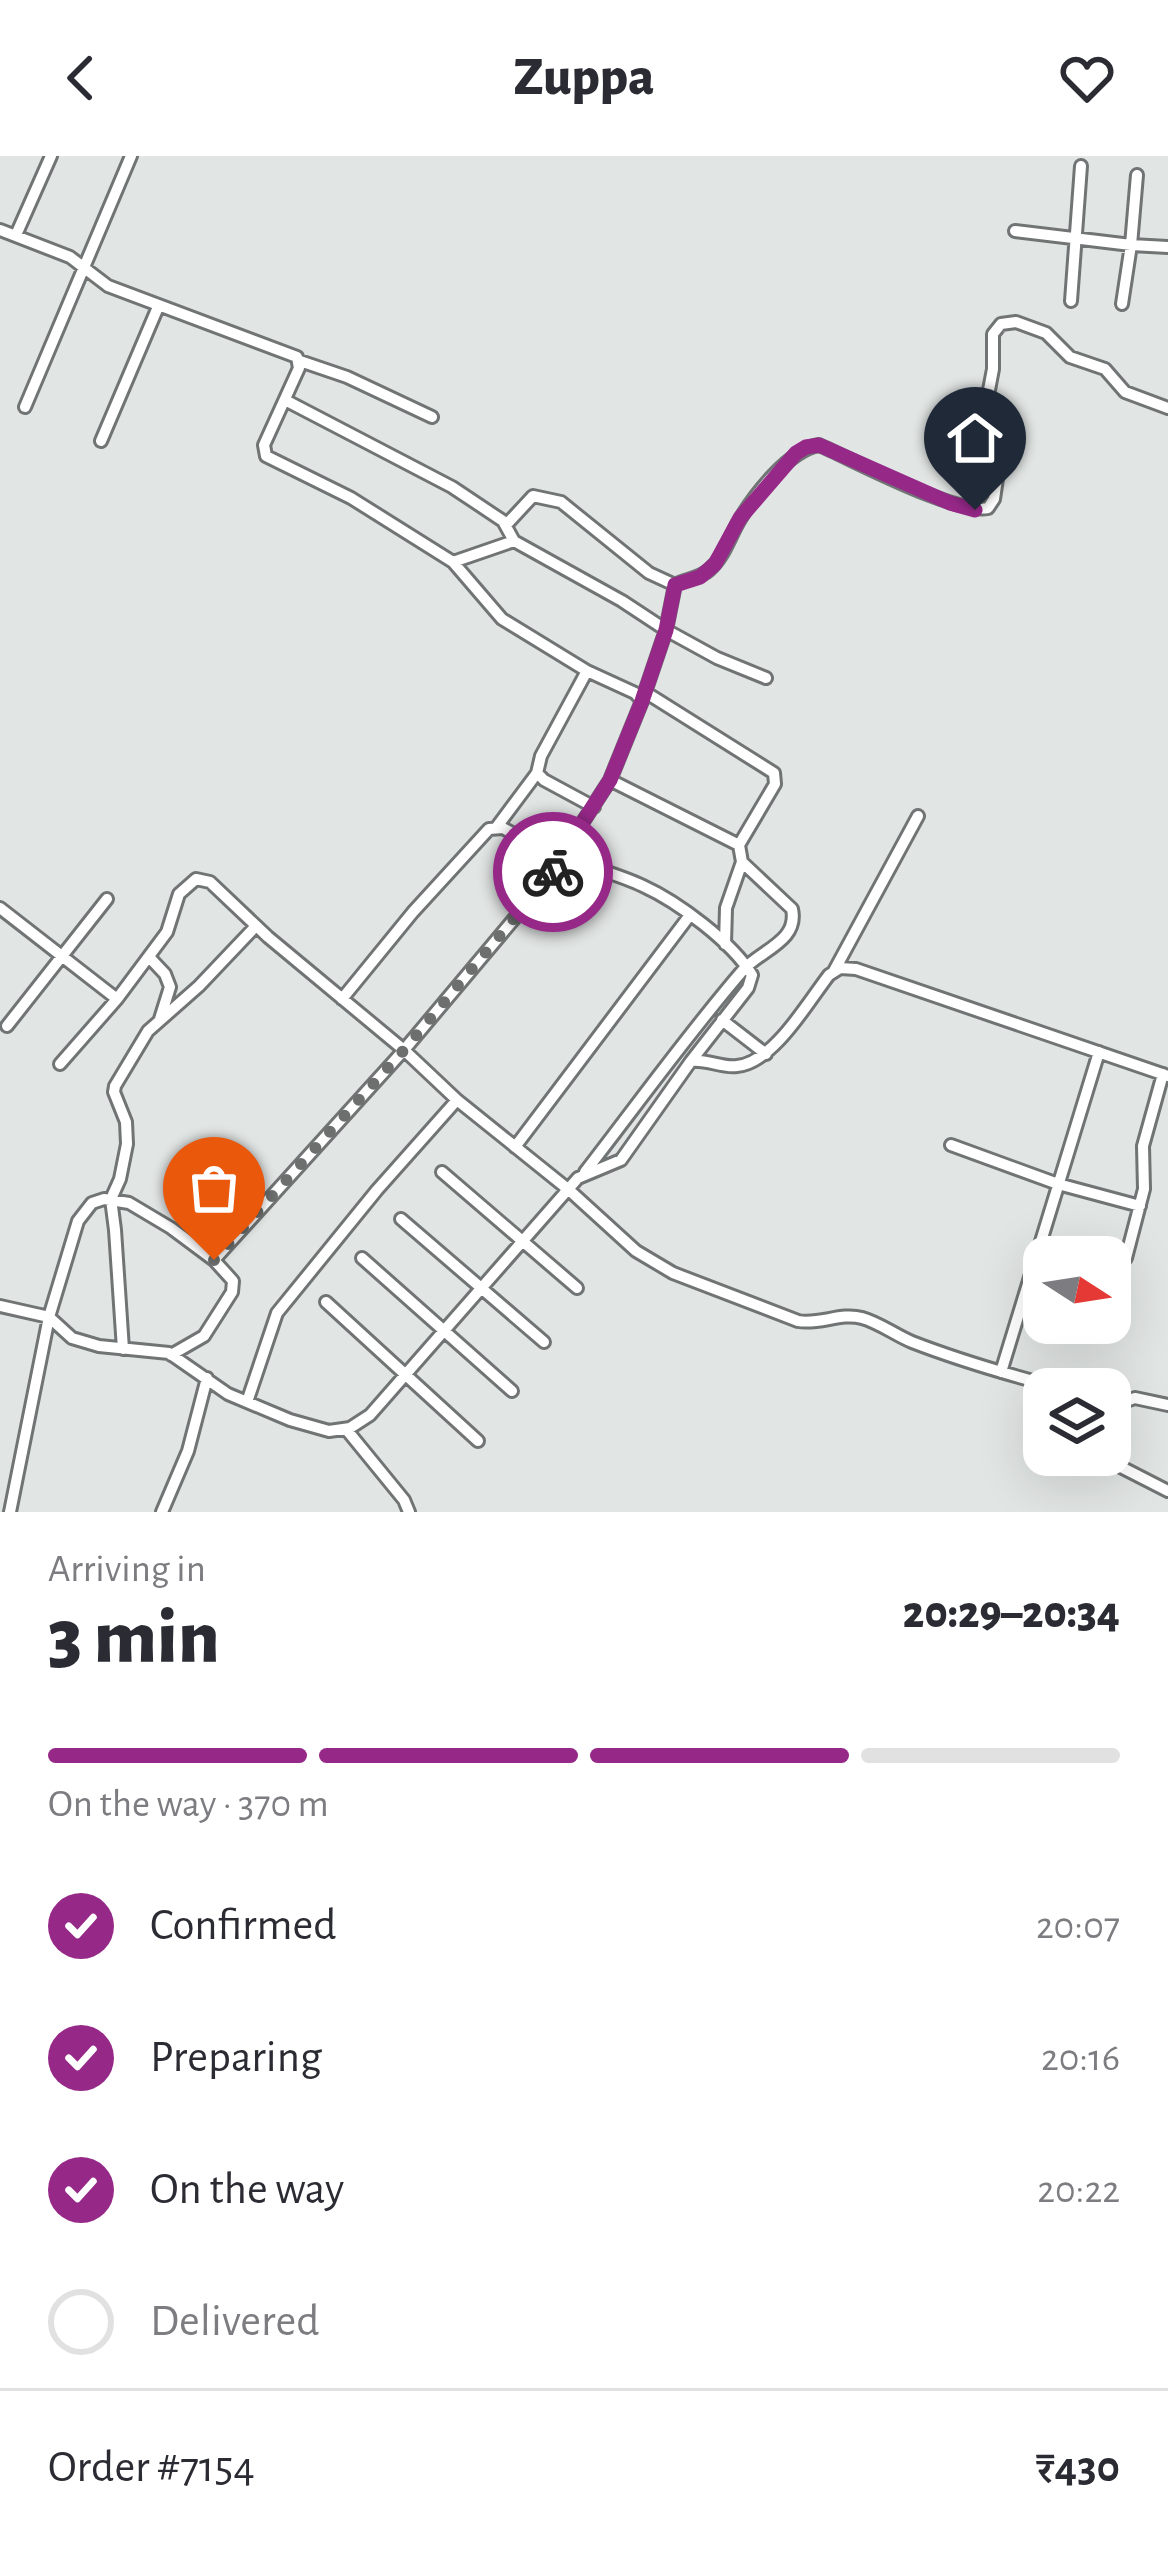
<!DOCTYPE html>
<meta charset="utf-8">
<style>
:root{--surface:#fff;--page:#f2f2f3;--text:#2b2b33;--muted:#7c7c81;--line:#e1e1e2;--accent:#962888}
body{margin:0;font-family:"Alegreya Sans",sans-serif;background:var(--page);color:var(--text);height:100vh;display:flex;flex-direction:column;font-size:45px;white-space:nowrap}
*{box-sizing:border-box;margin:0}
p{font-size:39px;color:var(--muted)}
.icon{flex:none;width:66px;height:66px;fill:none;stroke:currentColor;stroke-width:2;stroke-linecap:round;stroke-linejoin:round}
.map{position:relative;height:1356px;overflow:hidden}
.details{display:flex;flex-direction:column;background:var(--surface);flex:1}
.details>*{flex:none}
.needle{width:78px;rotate:102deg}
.buttons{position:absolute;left:1023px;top:1080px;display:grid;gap:24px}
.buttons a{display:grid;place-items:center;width:108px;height:108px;border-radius:24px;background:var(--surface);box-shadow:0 12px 48px #0002;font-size:60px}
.pin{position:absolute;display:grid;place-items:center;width:102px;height:102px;color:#fff;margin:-123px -51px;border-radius:50% 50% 50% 0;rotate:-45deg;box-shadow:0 0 12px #0007}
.pin .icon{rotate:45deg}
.courier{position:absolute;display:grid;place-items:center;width:120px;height:120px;margin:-60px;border:9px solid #962888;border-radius:50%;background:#fff;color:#222;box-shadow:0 3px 15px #0007}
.overview em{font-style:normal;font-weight:800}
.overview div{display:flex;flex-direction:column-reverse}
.overview{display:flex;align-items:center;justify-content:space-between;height:204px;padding:0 48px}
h1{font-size:78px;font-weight:800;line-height:90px}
.bar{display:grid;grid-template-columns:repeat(4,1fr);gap:18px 12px;align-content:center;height:144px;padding:0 48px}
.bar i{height:15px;border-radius:9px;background:var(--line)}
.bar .active{background:var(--accent)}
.bar p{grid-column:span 4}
.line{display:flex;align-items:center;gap:30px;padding:0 48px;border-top:3px solid var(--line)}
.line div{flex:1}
ol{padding:0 48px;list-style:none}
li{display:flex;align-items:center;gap:36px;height:132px}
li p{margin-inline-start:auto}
li .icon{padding:12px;border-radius:50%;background:var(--accent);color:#fff;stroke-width:4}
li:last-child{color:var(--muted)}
li i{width:66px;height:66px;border:6px solid var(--line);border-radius:50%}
header{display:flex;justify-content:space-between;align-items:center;height:156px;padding:0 48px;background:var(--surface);font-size:54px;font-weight:800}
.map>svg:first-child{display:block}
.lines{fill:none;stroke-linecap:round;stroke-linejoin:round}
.minor-casing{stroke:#717474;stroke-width:16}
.minor{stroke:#fff;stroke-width:10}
.done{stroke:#6c6f6e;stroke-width:12;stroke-dasharray:0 21.6}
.route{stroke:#962888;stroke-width:15}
</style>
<header><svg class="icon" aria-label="back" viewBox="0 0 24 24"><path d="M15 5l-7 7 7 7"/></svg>Zuppa<svg class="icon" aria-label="heart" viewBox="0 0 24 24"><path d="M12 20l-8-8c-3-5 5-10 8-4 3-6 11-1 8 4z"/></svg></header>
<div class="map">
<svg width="1168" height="1356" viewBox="0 0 1168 1356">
<rect width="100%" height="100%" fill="#e1e5e4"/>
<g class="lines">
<g class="minor-casing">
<path id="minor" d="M0,74L70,101L108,130L297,201L299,212L264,289L266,300L351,342L453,406L502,463L587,515L635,537L642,545L610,624L566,692L565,699L572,704C595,713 620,719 643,730C678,746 732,786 752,819L748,832L691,905
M1015,75L1131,89L1168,91
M16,79L51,0
M1071,145L1081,10
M1122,148L1131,89L1137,19
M300,205L347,221L432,261
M285,244L452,331L503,365L514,385L622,445L666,474L717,502L766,522
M25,251L131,0
M101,285L158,151
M506,369L533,340L561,346L649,417L675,429
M453,406L514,385
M587,515L541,600L537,617L544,624L594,651
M645,536L774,617L775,628L739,689
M642,545L666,474L675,429C686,423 699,423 709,414C724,401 729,382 739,365C754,339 789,294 819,289C854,304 956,359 988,352L994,343L999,309L987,293L981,276L993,213V178L1001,168L1016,166L1046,177L1070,201L1105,213L1125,236L1168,252
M496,672L537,617
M0,752L117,843L167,776L179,738L196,723L210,726L268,781L404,894L457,944L569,1034L636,1095L673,1117L798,1165C820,1169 841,1156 862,1162C880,1167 895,1179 912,1186C961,1205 1013,1220 1063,1233
M725,788L726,752L742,706
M149,801L165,818L170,831L160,863
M834,815L918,660
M342,843L413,756L489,673L503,672L562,705
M722,864L766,898
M7,870L107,743
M60,908L117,843
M951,989L1058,1028L1140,1050
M515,991L690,759
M442,1016L577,1132
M585,1016C637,949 687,879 743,814C761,794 799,785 792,753L742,706L739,689L610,624
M401,1063L544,1186
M362,1102L512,1235
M1126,1102L1144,1033L1143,990L1163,918
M326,1146L478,1285
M0,1150L49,1161L72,1182L99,1190L169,1197L228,1238L290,1264L329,1275L350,1272L370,1259L578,1022L621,1004L691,905C708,903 721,912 737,910C773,907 808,846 829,819L840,812L856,813L1168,920
M123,1193L115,1074L111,1043L120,1023L127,988L126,966L114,936L115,930L148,875L199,830L256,770
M171,1199L204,1180L232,1136L233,1125L214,1104
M1001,1216L1099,896
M1110,1245L1123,1246L1135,1242L1168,1249
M247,1246L277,1157L377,1034L457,944
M346,1273L404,1344L409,1356
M1110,1299L1119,1310L1168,1335
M10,1356L49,1161L78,1065L92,1047L104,1043L129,1047L171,1072L214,1104L404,894L566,701
M162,1356L188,1295L207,1222"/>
</g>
<use href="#minor" class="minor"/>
</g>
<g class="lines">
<path class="done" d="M214,1104L404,894L553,716"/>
<path class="route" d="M553,716L566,701V692L610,624L642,545L666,474L675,429L700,421L715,408L740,362L796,297L806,291L819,289L950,347L975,354"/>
</g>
</svg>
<div class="buttons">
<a><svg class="needle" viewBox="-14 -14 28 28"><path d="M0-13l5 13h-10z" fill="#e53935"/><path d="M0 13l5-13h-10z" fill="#7c7c81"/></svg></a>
<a><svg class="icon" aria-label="layers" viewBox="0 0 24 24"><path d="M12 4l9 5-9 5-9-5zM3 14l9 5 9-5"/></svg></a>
</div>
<div class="pin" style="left:214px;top:1104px;background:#ea580c"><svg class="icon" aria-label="bag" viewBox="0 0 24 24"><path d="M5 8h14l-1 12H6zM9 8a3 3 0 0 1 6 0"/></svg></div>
<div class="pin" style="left:975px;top:354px;background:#1f2937"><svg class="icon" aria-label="home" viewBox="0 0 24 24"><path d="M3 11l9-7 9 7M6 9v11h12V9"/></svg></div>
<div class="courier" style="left:553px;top:716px"><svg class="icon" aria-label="bike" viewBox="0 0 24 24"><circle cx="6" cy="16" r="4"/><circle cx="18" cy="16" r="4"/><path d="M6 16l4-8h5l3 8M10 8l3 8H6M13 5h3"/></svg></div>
</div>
<section class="details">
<div class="overview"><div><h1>3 min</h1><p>Arriving in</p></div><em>20:29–20:34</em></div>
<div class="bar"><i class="active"></i><i class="active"></i><i class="active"></i><i></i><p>On the way · 370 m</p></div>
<ol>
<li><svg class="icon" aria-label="check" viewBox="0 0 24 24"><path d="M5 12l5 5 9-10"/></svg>Confirmed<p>20:07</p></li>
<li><svg class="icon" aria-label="check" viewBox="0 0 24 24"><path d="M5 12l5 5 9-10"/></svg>Preparing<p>20:16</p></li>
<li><svg class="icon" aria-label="check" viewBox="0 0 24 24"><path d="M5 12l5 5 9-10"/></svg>On the way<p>20:22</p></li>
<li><i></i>Delivered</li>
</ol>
<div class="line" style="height:156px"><div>Order #7154</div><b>₹430</b></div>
</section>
